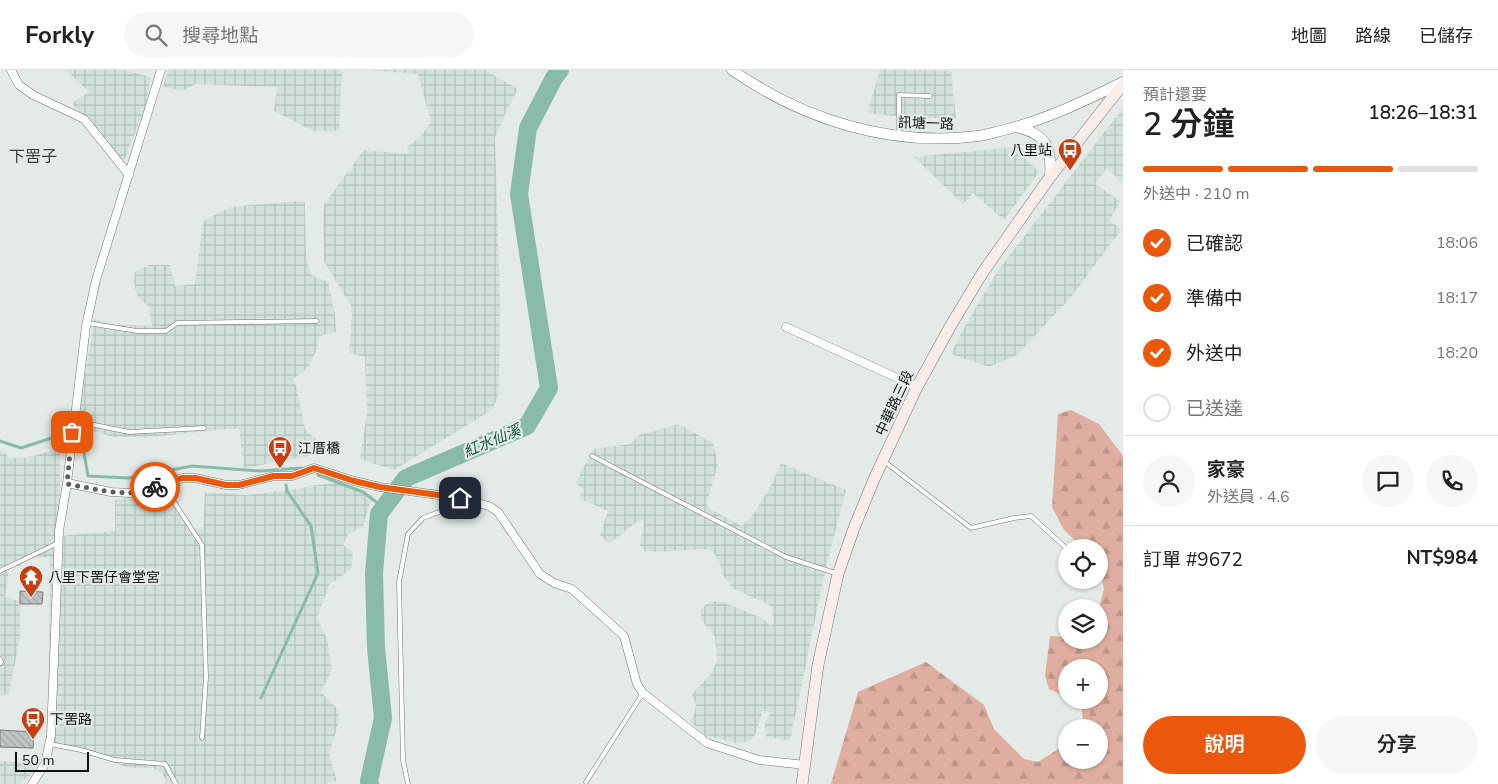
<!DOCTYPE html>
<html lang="zh-TW">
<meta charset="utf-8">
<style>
:root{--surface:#fff;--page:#f6f6f6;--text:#222;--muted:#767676;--line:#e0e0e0;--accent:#ea580c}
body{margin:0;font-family:"Nunito Sans","Noto Sans TC",sans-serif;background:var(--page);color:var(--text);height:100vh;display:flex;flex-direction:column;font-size:19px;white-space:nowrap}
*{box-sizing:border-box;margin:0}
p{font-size:16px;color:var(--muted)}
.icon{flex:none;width:28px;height:28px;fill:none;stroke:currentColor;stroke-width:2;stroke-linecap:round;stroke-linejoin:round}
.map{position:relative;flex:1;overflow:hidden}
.drawer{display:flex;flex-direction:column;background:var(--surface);width:375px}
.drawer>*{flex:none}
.tools{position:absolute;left:1058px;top:469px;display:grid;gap:10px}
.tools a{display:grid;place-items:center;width:50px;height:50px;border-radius:50%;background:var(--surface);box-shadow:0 1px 4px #0004;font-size:25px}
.scale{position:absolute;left:15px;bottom:12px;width:74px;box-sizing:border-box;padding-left:5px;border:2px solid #101312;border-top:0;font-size:14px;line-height:18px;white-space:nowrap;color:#101312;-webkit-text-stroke:4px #e3eae7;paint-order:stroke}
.pin{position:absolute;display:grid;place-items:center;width:42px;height:42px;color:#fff;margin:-21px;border-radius:10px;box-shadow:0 2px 8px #0006}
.courier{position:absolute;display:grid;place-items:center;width:50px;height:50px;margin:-25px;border:4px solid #ea580c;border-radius:50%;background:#fff;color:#222;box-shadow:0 1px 6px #0007}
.overview em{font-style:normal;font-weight:600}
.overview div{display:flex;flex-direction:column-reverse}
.overview{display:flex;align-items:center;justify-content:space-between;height:85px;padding:0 20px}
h1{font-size:32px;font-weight:600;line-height:38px}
.bar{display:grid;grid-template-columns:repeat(4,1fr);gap:8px 5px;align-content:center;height:60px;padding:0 20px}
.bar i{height:6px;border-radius:4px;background:var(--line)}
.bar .active{background:var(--accent)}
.bar p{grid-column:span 4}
.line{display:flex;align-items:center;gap:12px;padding:0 20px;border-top:1px solid var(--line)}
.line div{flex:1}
.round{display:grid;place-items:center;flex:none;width:52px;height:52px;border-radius:26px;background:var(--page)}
ol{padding:0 20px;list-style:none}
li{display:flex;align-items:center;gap:15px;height:55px}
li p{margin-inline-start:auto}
li .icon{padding:5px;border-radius:50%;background:var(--accent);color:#fff;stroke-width:4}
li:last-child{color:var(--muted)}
li i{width:28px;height:28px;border:2px solid var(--line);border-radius:50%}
.action{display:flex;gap:10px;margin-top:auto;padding:10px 20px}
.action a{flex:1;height:58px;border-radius:30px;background:var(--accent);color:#fff;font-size:20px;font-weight:600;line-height:58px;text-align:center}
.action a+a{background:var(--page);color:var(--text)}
header{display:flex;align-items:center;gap:30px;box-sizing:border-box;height:70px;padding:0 25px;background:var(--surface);border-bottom:1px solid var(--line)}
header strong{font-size:24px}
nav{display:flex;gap:28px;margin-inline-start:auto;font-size:18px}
.search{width:350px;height:45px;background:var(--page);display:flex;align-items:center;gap:12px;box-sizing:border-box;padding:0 18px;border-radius:28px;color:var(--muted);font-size:19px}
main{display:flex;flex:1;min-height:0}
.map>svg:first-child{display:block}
.industrial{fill:url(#industrial-grid)}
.forest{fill:url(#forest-firs)}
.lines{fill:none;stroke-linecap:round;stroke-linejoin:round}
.stream{stroke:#88bca9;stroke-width:3}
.river{stroke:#88bca9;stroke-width:18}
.building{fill:url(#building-back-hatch);stroke:#757b79}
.service-casing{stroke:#707674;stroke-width:5}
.minor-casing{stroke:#707674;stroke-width:9}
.tertiary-casing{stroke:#707674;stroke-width:11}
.secondary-casing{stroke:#707674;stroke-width:12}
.service{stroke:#fff;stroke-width:4}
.minor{stroke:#fff;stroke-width:8}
.tertiary{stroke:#fff;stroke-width:10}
.secondary{stroke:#faede9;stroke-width:11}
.done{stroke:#5a5e5d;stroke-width:5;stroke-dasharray:0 9}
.route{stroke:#ea580c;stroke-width:6}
.labels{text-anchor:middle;stroke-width:4.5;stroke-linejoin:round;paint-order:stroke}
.street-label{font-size:14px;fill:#101312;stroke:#e3eae7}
.poi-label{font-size:14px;fill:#101312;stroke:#e3eae7;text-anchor:start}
.water-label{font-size:15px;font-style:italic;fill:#115643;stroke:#e3eae7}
.quarter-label{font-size:16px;fill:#393f3c;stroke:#e3eae7}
</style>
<header>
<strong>Forkly</strong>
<div class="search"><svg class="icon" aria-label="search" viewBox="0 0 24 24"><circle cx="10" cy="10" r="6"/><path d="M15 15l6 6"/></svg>搜尋地點</div>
<nav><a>地圖</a><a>路線</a><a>已儲存</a></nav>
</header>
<main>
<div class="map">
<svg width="1123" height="714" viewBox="0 0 1123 714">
<defs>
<pattern id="industrial-grid" width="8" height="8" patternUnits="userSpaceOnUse" patternTransform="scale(1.25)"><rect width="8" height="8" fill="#d2e2db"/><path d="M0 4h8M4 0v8" fill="none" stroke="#b3c1bb"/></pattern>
<pattern id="forest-firs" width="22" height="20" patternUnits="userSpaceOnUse" patternTransform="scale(1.25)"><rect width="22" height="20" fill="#dfaea0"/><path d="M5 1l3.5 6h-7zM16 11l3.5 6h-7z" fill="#be9589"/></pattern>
<pattern id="building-back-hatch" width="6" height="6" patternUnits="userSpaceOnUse" patternTransform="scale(1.25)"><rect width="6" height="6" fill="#bec5c2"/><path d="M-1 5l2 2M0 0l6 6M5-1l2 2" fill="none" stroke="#a2a8a6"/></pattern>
</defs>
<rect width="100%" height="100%" fill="#e3eae7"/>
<path class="industrial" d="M66,0H123L151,7L146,34L125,89L121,91L116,90L72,33L89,22Z
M168,0H336L342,2L339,61H313L274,41L277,17L195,14L183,21L163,17Z
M368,0H485L518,19L508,38L495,68L500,231L499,318L497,329L492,340L394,400L360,389L367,342L365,287L349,283L352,244L351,236L324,191L323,146L324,135L327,130L364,80L408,84L407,77L420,67L431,52L418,4Z
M880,0L951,1L956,48H916L867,43Z
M1123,38V114L1107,98L1095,114L1120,131L1110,150L1121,160L1072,226L1017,285L989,297L951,284L962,261L999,199Z
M1013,77L1039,102L1004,150L973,123L963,134L914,87Z
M301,131L305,133L306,187L311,205L328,212L335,244L336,262L319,266L317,278L309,297L293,309L297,319L305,359L320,373L314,385L244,398L239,358L149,367H114L77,357L94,249L115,255L152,256L149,237L137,226L134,212L135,202L149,195H170L175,216L195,214L203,151L230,137Z
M676,355L684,357L713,373L718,394L707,432L708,438L742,456L752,446L771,416L781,393L846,420L826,497L790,671L766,667L765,653L770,643L763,640L755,665L750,671L735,673L705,665L690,651L695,642L696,634L692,624L711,604L717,590L715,567L701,549V539L710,531L723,532L762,548L771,556L774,552L771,536L761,531L734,519L722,504L720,494L713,481L702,479L657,482L644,481L640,475L644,450L635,453L609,474L600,465L608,441L579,428L584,420L576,413L593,379L630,374L639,365Z
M60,378V466L115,461V430L152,424L157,432L171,424L191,456L196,459H203L205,422L247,425L297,419L310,416L333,413L344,414L372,426L363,457L348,464L343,475L353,482L351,499L329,515L317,548L327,569L332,599L321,622L338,640L339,652L329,684L337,711L327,713V714H165L166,711L164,706L160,702L153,698H130L48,672L50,487L25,488L20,496L9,497L5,527L20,531V567L9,624L0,625V380L10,388H26Z
M0,691L35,693L34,702L19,714H0Z"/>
<path class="forest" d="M1071,340L1099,354L1123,386V714H831L858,622L926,592L984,635L994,659L1024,689L1038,692L1066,674V690H1099V658L1084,657L1081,634L1074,630H1099V598H1066V627L1049,619L1045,606L1050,566L1066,567V570H1099V538L1104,519L1099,494V478L1082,477L1064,460L1052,437L1058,344Z"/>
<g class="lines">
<path class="stream" d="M0,371L21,378L64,364
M79,375L83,377L88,406L129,408L192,396L261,401L301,398
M318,405L363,422L384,438
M261,628L318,503L311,456L287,421L286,415"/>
<path class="river" d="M370,714L369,711L383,648L376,578L374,503L379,444L406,408L527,356L549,318L519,124L528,58L554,8L560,0"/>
</g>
<path class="building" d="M20,521L43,522L42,534H20Z
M0,660L34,662L33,678L0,677Z"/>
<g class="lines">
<g class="service-casing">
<path id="service" d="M899,65V25L930,26
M87,253L137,261H166L177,253L317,251
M75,351L129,362L204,358
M592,386L786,487L835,503
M885,392L971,458L1014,448L1031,446L1066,478
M163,415L202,475L206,607L202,668
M0,501L58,473
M0,589L1,592L0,593
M50,674L81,680L115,690L165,694L176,714
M586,712L643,623
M408,714L403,690L399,512L408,464L423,448L469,431"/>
</g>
<g class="minor-casing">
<path id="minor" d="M11,0L19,15L33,25L84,49L129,105
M786,257L917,317
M67,413L111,422L130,423L163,415L182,408H195L226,415H239L274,406H292L314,398L354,411L380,417L460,428L489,436L498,442L540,504L554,513L572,519L624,566L637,614L643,623L707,673L759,690L805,695
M32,714L45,694L51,666L59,461L67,413L86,256L96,210L161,0"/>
</g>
<g class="tertiary-casing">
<path id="tertiary" d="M732,0C804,50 890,77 978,66C987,65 995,62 1004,60C1045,50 1085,31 1123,12
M1016,57C1047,64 1052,77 1050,107"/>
</g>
<g class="secondary-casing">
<path id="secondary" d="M802,714L818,595L838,504L854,458L875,407L917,317L951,255L983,202L1050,107L1123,14"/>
</g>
<use href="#service" class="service"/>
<use href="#minor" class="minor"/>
<use href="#tertiary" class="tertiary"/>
<use href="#secondary" class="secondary"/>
</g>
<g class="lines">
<path class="done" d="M72,362L67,414L111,422L130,423L155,417"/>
<path class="route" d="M155,417L182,408H195L226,415H239L274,406H292L314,398L354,411L380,417L460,428"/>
</g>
<defs>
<g id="bus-pin" transform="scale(1.25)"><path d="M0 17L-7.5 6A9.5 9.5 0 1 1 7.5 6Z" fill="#c73f11" stroke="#e3eae7"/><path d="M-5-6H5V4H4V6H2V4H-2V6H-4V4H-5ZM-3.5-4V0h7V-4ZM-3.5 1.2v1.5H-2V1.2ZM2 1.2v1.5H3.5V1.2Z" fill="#fff"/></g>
<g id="temple-pin" transform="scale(1.25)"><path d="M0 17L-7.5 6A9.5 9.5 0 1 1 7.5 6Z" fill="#c73f11" stroke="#e3eae7"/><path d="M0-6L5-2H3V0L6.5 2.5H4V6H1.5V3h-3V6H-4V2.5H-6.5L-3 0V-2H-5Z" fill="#fff"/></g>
</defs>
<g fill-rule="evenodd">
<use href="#bus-pin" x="1070" y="80"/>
<use href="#bus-pin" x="280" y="378"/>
<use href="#temple-pin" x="31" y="507"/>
<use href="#bus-pin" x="33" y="649"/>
</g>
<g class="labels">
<g class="street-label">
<text transform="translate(926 53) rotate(2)" y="5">訊塘一路</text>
<text transform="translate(894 333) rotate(-65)" y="5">中華路三段</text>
</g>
<g class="poi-label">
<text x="1052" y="85" text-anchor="end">八里站</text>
<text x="298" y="383">江厝橋</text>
<text x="48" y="512">八里下罟仔會堂宮</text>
<text x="50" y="654">下罟路</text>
</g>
<g class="water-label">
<text transform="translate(492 371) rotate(-23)" y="5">紅水仙溪</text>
</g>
<g class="quarter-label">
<text x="33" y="92">下罟子</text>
</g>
</g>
</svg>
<div class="tools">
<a><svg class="icon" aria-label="locate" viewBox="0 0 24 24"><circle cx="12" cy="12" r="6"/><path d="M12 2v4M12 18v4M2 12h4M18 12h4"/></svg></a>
<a><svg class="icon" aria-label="layers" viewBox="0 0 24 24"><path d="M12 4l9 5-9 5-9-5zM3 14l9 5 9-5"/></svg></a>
<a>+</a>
<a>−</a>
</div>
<div class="scale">50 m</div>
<div class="pin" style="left:72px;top:362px;background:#ea580c"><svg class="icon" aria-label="bag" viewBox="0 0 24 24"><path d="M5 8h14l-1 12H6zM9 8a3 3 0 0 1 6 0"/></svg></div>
<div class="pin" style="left:460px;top:428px;background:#1f2937"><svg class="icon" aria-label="home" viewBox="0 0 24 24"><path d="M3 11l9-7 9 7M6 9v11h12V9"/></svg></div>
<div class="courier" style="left:155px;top:417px"><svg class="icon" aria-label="bike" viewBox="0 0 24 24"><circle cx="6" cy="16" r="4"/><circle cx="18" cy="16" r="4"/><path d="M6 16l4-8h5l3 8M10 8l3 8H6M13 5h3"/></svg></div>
</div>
<section class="drawer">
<div class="overview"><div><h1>2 分鐘</h1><p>預計還要</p></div><em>18:26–18:31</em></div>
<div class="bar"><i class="active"></i><i class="active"></i><i class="active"></i><i></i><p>外送中 · 210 m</p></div>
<ol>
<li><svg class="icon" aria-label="check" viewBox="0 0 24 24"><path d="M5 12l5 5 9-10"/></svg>已確認<p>18:06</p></li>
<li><svg class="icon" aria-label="check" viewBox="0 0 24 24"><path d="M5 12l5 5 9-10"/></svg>準備中<p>18:17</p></li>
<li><svg class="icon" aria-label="check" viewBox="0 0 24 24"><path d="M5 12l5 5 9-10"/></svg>外送中<p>18:20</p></li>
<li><i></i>已送達</li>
</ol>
<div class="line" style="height:90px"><a class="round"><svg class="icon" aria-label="person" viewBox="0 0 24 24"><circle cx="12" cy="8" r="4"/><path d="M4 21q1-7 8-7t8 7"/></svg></a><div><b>家豪</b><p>外送員 · 4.6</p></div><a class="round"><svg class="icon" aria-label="chat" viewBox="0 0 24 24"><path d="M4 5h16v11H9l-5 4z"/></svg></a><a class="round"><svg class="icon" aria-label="phone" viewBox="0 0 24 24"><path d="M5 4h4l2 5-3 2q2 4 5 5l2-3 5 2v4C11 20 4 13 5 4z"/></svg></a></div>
<div class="line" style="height:65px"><div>訂單 #9672</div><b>NT$984</b></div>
<div class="action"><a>說明</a><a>分享</a></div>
</section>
</main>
